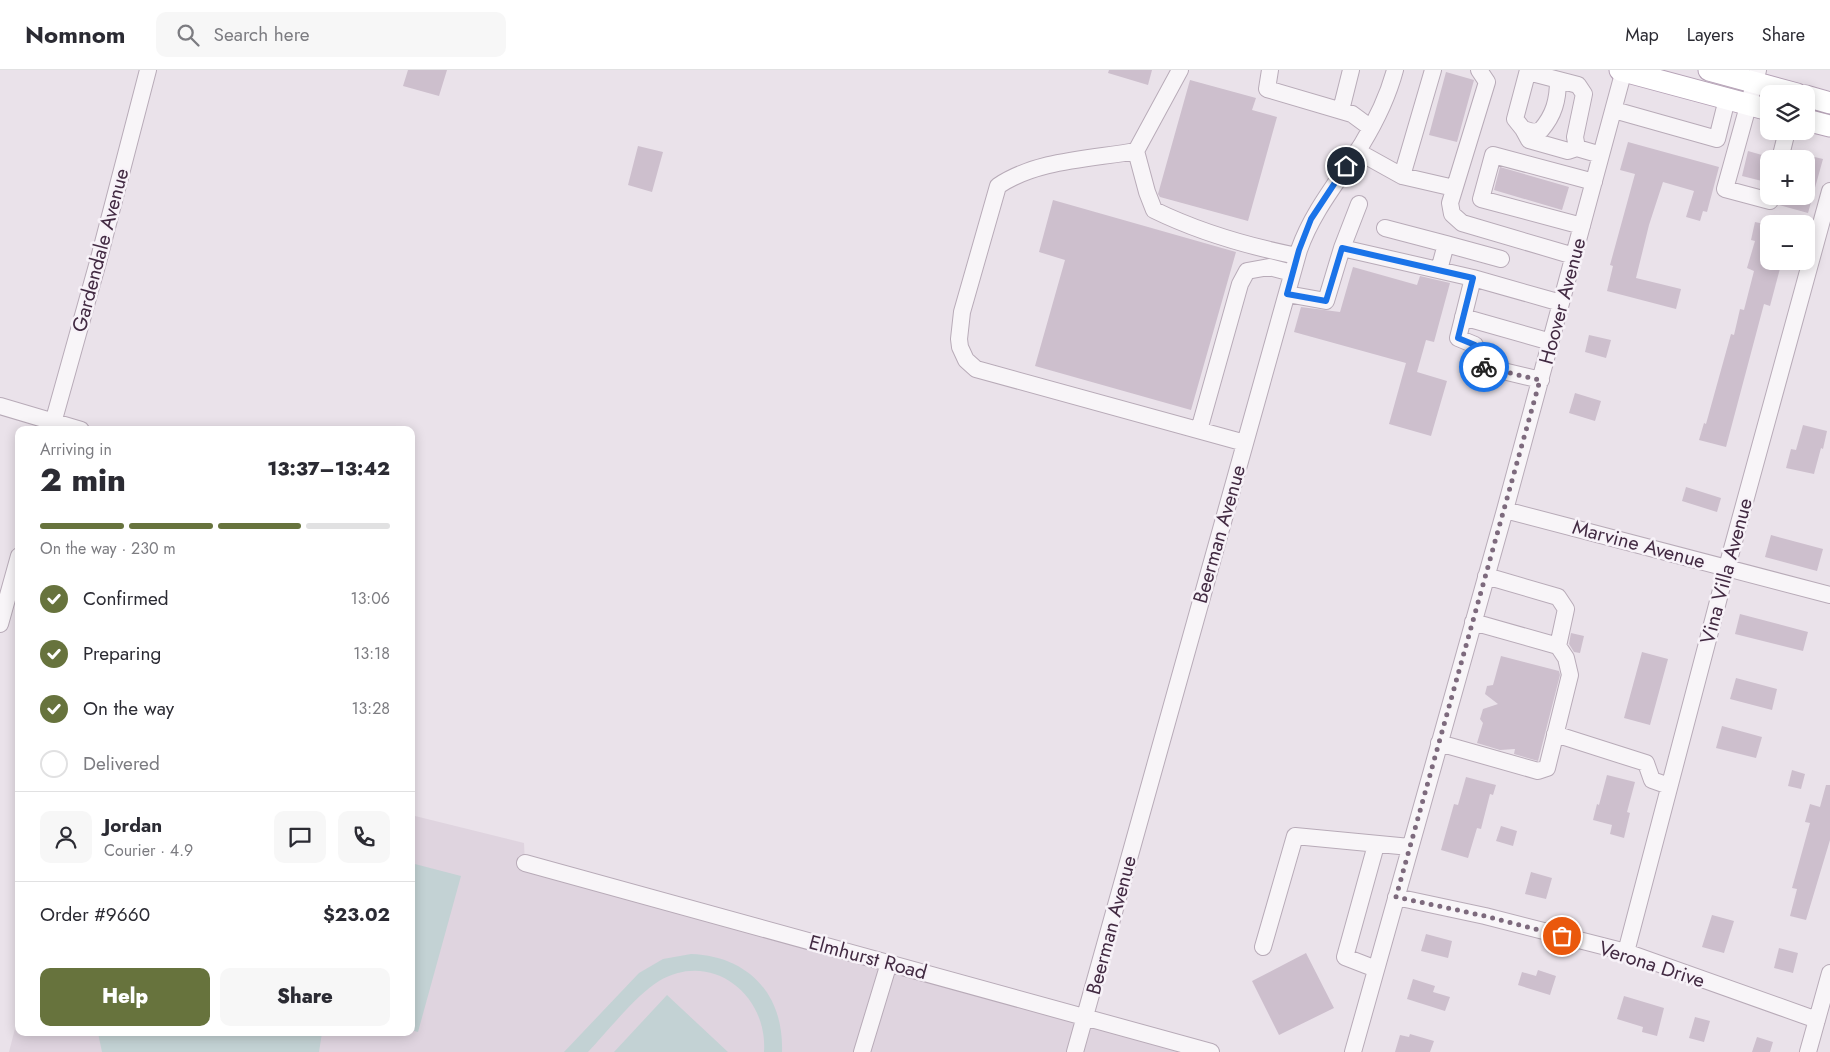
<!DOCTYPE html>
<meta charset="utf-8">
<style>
:root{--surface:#fff;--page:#f7f7f7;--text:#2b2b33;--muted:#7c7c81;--line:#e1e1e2;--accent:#67733d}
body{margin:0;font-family:Jost,sans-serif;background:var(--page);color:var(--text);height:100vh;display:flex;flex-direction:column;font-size:19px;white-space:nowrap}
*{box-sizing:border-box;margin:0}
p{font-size:16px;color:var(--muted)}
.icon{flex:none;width:28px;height:28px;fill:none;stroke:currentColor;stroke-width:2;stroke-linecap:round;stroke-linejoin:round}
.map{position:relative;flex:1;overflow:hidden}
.side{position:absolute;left:15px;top:356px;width:400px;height:610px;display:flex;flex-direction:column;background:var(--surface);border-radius:10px;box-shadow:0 2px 12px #0003}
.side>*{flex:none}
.buttons{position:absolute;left:1760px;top:15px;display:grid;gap:10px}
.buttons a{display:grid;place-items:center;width:55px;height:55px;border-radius:10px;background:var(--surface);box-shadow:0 2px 12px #0003;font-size:25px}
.pin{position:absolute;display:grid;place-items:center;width:42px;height:42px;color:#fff;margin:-21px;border:2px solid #fff;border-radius:50%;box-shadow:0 1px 5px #0007}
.courier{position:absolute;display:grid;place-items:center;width:50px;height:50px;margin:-25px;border:4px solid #1a73e8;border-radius:50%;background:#fff;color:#222;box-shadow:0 1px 6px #0007}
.head em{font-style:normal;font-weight:800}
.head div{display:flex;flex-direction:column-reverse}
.head{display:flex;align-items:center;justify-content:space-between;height:85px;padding:0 25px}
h1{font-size:32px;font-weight:800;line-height:38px}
.bar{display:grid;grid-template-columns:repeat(4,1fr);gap:8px 5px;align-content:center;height:60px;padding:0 25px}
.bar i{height:6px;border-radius:4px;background:var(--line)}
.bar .active{background:var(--accent)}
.bar p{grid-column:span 4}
.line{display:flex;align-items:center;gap:12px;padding:0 25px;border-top:1px solid var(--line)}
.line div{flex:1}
.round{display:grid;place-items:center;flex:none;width:52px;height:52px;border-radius:10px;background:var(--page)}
ol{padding:0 25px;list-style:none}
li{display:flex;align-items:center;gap:15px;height:55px}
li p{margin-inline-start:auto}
li .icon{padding:5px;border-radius:50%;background:var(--accent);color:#fff;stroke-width:4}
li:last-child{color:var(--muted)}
li i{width:28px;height:28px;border:2px solid var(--line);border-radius:50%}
.primary-button{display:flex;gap:10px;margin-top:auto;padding:10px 25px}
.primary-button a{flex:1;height:58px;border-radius:10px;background:var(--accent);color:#fff;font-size:20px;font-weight:800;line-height:58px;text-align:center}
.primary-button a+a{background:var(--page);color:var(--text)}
header{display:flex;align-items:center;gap:30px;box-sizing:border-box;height:70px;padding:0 25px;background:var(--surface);border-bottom:1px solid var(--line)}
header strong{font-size:24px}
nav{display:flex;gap:28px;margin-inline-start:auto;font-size:18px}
.search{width:350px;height:45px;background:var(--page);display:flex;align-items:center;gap:12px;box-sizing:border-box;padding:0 18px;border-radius:10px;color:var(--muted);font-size:19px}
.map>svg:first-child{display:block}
.built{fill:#dfd4df}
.green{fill:#c3d2d4}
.building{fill:#cdbfcd}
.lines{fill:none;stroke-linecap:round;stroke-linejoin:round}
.minor-casing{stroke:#b8abb8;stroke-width:18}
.major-casing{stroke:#b5a2b6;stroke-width:23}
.minor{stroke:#f8f5f8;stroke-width:16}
.major{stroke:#fff;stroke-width:21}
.done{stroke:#7d6a7d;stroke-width:5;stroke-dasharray:0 9}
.route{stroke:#1a73e8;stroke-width:6}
.labels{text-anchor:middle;stroke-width:5;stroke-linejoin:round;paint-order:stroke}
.street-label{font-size:20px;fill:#422a42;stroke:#f7f2f8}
</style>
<header>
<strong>Nomnom</strong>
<div class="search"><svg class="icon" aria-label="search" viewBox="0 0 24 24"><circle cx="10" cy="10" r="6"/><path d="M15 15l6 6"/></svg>Search here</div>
<nav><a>Map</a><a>Layers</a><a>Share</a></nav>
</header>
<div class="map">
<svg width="1830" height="982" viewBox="0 0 1830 982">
<rect width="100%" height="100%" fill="#eae2ea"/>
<path class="built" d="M411,745L524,773L525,793L1211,982H9L19,943V962H411Z"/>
<path class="green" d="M411,793L461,806L418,962L411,960Z
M691,884C748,886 784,924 782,982H764C768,924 711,880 659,911C636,925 607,962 588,982H564L639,903L663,889Z
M667,925L728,982H614Z
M98,963V962L322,963L319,982H102Z"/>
<path class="building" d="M408,0H447L439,26L403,16Z
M1109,0H1152L1148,15L1108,3Z
M1446,2L1474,10L1457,72L1429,65Z
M1190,10L1256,28L1252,40L1277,47L1248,151L1160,127L1158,124Z
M1628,72L1719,97L1707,142L1703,141L1700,151L1686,147L1694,121L1663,112L1649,155L1636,208L1681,219L1676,239L1607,221L1613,196L1610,195L1635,104L1620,100Z
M638,76L663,82L652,122L628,115Z
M1748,81L1769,87L1762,111L1742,106Z
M1806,85L1823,89L1808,143L1779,135L1781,126H1806Z
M1500,97L1569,117L1562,140L1494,120Z
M1053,130L1236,182L1191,340L1035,296L1065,190L1039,182Z
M1755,152L1769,155V191H1782L1770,236L1764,234L1726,377L1699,370L1704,353L1706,354L1731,264L1734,265L1740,239L1744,240L1754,201L1747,198L1755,171L1751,170Z
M1353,197L1417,215L1420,206L1450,213L1434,272L1426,270L1417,302L1447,311L1431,366L1389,354L1406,293L1294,262L1301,237L1340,242Z
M1589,265L1611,270L1606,288L1585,282Z
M1575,323L1601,331L1595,351L1569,343Z
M1803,355L1827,361L1823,379L1821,378L1814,404L1786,398L1791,379L1796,380Z
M1686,417L1721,428L1717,442L1682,431Z
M1771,465L1823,479L1817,501L1765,487Z
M1740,544L1808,562L1803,581L1735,564Z
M1571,563L1584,566L1580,583L1574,582L1569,574Z
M1642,582L1668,589L1650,655L1624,648Z
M1501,586L1559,601L1560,605L1538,691L1514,684L1515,679L1500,680L1477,673L1483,653L1480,649L1483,639L1498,634L1485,624L1487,616L1493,615Z
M1736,608L1777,619L1772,640L1730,629Z
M1722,656L1762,667L1756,688L1716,678Z
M1792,700L1805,704L1801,719L1788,716Z
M1607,705L1635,712L1627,742L1630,743L1624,768L1610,764L1612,755L1593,750L1597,734L1599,735Z
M1466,707L1496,715L1493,725L1490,724L1481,759L1477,758L1468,788L1441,780L1454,734L1458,735Z
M1826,715H1830V770L1806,850L1790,846L1797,819L1792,818L1810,753L1805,752L1810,734L1820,737Z
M1501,756L1517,761L1513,776L1496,771Z
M1531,802L1552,808L1546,829L1525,824Z
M1712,845L1734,851L1724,883L1702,877Z
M1426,864L1452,871L1448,888L1421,881Z
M1779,878L1798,883L1793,903L1774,898Z
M1306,883L1334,938L1279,965L1252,911Z
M1538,900L1556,906L1550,925L1518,915L1522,902L1536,906Z
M1413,909L1435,916L1433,922L1450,927L1445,941L1407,929Z
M1624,926L1664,938L1657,966L1642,962L1643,957L1617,949Z
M1695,947L1710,951L1704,972L1689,968Z
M1410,964L1434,971L1430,982H1395L1400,965L1409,967Z
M1757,967L1773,972L1770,982H1752Z"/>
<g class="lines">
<g class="minor-casing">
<path id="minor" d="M1180,0L1136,81C1091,89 1036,90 998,116L962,242L959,269L960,277L966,290L976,299L1245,373
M1270,0L1267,19L1352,44L1371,58
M1479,0L1487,12L1450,133L1452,144L1462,153L1574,186
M1528,0L1515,49L1523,59L1529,70L1568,81L1577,78L1601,85
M1758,0L1725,119L1770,131L1771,126
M1528,2L1578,15L1584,24L1575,67L1577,78
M1341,40L1351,0
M1614,40L1717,69L1727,29
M1523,59L1533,62L1541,60C1554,45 1558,30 1558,10
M1136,81L1147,122L1154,140C1199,162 1247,176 1297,186
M1357,81L1402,106L1454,118
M1780,89L1787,61
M1402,106L1433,0
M1582,156L1481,129L1493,85L1594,112
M1385,158L1446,174L1439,200
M1446,174L1501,189
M1342,178L1359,134
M1473,208L1561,233
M1287,224L1326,231L1342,178L1473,208L1458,268L1475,275L1482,296L1541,310
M1463,247L1551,272
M0,336L81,360
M51,360L98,192L148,0
M1199,360L1240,214L1247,201L1269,197L1292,203
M1505,440L1830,525
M1486,506L1558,527L1566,539L1558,576
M0,554L19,486
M1555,664L1646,693L1652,710L1669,716
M1439,673L1538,701L1547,698L1570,605L1566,588L1558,576L1473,552
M1376,775L1345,887L1376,899
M525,793L1211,982
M1396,827L1485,846L1626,882L1817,950
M1263,877L1295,766L1410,777
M1626,882L1727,497L1830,121
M862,982L889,893
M1075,982L1299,180C1313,140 1340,109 1362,74C1376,51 1388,26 1395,0
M1353,982L1505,440L1624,0
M1808,982L1830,903"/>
</g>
<g class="major-casing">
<path id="major" d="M1620,0L1769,40
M1709,0L1797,24
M1806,26L1830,33
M1806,50L1830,56"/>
</g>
<use href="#minor" class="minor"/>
<use href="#major" class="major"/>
</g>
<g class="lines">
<path class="done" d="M1484,297L1540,310L1396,827L1485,846L1562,866"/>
<path class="route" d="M1346,96L1311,149L1299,180L1287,224L1326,231L1342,178L1473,208L1458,268L1475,275L1482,296L1484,297"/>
</g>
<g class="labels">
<g class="street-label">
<text transform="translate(100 180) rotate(-75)" y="7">Gardendale Avenue</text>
<text transform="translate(1562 231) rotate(-75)" y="7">Hoover Avenue</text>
<text transform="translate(1219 464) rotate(-74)" y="7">Beerman Avenue</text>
<text transform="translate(1639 474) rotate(15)" y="7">Marvine Avenue</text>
<text transform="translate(1726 501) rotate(-75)" y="7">Vina Villa Avenue</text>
<text transform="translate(1111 855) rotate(-75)" y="7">Beerman Avenue</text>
<text transform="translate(868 887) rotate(15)" y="7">Elmhurst Road</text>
<text transform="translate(1652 894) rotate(18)" y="7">Verona Drive</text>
</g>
</g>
</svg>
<div class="buttons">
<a><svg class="icon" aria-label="layers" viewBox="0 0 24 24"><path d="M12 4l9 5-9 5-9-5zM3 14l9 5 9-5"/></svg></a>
<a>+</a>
<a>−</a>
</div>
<div class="pin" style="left:1562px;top:866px;background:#ea580c"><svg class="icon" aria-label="bag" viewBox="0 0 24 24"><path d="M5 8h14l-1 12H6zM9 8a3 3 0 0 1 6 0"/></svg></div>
<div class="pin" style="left:1346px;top:96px;background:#1f2937"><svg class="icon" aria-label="home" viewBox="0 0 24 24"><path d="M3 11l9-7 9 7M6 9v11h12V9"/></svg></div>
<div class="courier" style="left:1484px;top:297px"><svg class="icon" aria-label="bike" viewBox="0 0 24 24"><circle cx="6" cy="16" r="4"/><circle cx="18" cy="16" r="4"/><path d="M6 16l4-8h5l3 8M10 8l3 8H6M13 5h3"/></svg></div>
<section class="side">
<div class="head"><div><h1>2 min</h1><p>Arriving in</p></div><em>13:37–13:42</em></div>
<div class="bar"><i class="active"></i><i class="active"></i><i class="active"></i><i></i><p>On the way · 230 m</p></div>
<ol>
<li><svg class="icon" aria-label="check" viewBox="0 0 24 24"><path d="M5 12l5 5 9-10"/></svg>Confirmed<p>13:06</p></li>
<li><svg class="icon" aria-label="check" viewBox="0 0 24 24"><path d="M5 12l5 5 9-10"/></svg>Preparing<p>13:18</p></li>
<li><svg class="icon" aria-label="check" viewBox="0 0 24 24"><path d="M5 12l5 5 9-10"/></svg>On the way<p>13:28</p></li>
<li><i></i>Delivered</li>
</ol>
<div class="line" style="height:90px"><a class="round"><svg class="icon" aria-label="person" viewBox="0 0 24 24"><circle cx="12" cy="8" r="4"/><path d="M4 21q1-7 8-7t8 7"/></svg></a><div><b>Jordan</b><p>Courier · 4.9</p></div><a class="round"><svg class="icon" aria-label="chat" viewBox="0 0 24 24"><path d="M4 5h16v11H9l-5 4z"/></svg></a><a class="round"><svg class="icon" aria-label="phone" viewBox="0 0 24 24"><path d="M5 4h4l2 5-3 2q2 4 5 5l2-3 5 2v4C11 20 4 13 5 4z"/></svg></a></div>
<div class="line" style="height:65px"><div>Order #9660</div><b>$23.02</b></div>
<div class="primary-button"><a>Help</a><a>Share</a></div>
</section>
</div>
